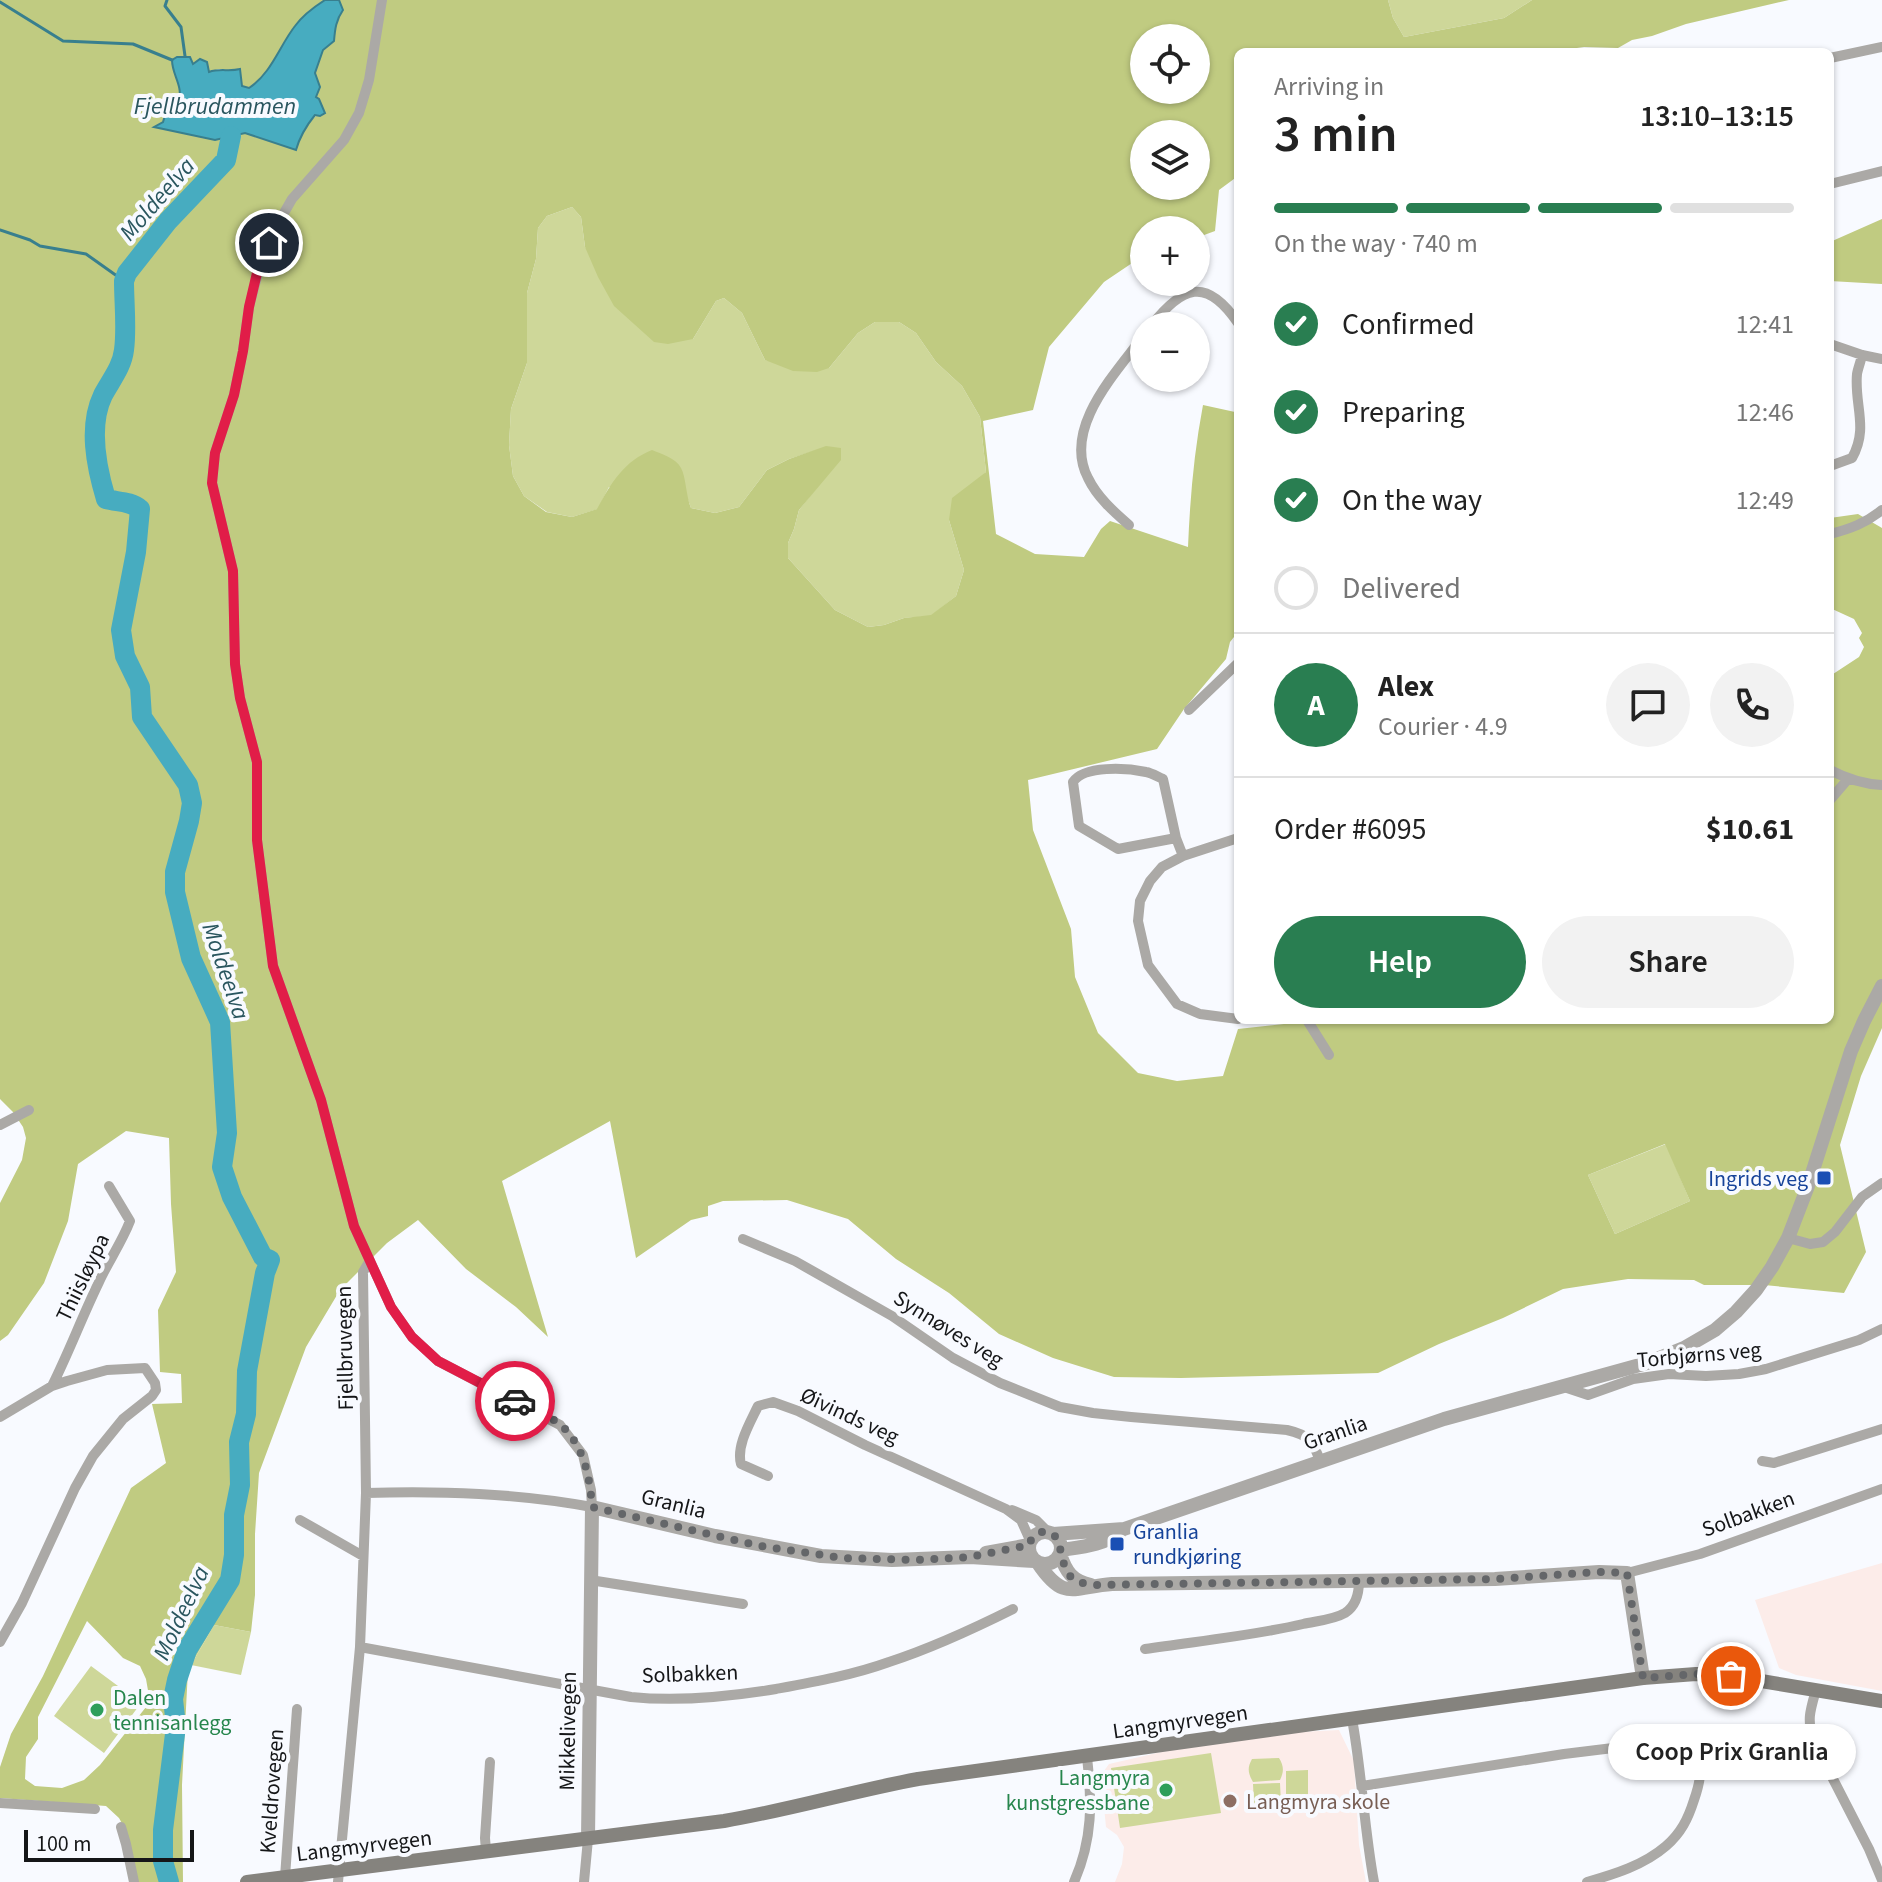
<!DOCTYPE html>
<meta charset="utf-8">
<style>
:root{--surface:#fff;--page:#f2f2f2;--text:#222;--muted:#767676;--line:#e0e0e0;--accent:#297e51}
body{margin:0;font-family:"Source Sans 3",sans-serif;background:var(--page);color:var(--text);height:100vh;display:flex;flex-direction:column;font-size:30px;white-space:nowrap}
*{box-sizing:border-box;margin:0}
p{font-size:26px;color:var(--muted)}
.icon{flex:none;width:44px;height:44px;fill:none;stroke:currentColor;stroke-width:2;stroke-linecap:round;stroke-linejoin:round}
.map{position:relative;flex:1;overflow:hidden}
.drawer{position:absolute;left:1234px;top:48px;width:600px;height:976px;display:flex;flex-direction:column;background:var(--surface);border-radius:12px;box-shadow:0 2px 6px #0004}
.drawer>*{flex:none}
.fabs{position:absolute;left:1130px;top:24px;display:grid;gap:16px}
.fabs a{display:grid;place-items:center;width:80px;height:80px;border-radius:50%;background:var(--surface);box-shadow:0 2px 6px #0004;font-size:40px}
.scale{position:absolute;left:24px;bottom:20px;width:170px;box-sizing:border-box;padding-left:8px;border:4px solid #151618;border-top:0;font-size:22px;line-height:28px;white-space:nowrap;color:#151618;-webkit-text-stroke:6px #f8faff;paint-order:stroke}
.pin{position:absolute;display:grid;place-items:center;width:68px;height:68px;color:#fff;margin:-34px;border:4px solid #fff;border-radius:50%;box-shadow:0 2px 8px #0007}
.courier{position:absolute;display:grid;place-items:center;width:80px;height:80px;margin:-40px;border:6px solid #e11d48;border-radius:50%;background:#fff;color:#222;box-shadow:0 2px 10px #0007}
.bubble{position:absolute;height:56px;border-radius:28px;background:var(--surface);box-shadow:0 2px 6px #0004;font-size:26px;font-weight:600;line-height:56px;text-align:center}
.summary em{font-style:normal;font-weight:600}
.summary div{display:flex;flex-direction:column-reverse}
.summary{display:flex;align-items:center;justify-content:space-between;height:136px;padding:0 40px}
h1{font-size:52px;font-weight:600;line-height:60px}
.bar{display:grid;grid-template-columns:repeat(4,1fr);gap:12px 8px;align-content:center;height:96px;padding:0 40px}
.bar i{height:10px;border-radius:6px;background:var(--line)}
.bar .on{background:var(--accent)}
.bar p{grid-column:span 4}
.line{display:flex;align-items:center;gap:20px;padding:0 40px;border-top:2px solid var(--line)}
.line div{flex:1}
.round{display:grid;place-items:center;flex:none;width:84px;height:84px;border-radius:42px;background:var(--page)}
ol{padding:0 40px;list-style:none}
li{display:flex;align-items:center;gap:24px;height:88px}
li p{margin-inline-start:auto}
li .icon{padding:8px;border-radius:50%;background:var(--accent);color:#fff;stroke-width:4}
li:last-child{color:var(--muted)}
li i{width:44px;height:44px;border:4px solid var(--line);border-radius:50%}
.action{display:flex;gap:16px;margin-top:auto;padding:16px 40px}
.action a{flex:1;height:92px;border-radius:48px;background:var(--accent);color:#fff;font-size:32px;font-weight:600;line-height:92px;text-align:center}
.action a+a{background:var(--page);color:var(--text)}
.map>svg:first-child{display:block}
.education{fill:#fcece9}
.green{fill:#ced799}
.forest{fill:#c0cb81;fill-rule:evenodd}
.water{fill:#47acc0;stroke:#387f8e;stroke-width:2}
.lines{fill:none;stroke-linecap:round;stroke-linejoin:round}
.stream{stroke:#387f8e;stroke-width:3}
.river{stroke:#47acc0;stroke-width:20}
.minor{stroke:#aba9a6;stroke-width:10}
.tertiary{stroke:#aba9a6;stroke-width:14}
.secondary{stroke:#85837e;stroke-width:14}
.done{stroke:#646669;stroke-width:8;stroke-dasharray:0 14.4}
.route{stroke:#e11d48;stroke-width:10}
.transit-dot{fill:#1a4fb4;stroke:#f8faff;stroke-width:3}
.leisure-dot{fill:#2e9e5b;stroke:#f8faff;stroke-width:3}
.education-dot{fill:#8d6e63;stroke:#f8faff;stroke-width:3}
.labels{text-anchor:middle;stroke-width:8;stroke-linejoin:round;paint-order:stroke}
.transit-label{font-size:22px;fill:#164399;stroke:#f8faff;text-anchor:end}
.street-label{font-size:22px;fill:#151618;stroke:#f8faff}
.leisure-label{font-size:22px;fill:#27864d;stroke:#f8faff;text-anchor:start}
.education-label{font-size:22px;fill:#785e54;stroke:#f8faff;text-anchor:start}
.water-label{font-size:24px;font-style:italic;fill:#2a565f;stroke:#f8faff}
</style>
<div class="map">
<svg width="1882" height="1882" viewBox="0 0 1882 1882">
<rect width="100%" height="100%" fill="#f8faff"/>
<path class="education" d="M1882,1563V1691L1796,1675L1779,1668L1755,1600Z
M1339,1730L1354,1761L1359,1845L1366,1882H1115L1122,1864L1124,1847L1117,1835L1106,1827L1101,1775L1109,1764L1170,1750L1299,1732Z"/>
<path class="green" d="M1388,0H1532L1504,18L1404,37L1393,18Z
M572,207L581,217L585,247L693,339L716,301L724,298L742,313L765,360L829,368L858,333L875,322H899L916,333L936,362L962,386L980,417L986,472L949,520L964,570L956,596L931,616L904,618L884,625L868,627L835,610L788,558V543L794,529L799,510L818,486L826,447L789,459L767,470L739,507L715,513L691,508L688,500L609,487L598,509L572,517L547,512L524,496L513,476L509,445L511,409L527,363V293L536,259L538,228L547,216Z
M1666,1144L1690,1201L1615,1234L1588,1175Z
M214,1625L251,1632L241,1675L191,1665Z
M91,1666L141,1703L104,1753L54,1716Z
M1211,1753L1221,1813L1120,1828L1111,1768Z
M1279,1758C1284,1766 1284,1772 1280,1780L1253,1782C1248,1773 1247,1768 1252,1759Z
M1308,1770V1794H1286V1771Z
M1280,1783L1281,1804L1254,1805L1253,1784Z"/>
<path class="forest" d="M0,0H325C314,7 303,15 295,26C280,45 271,74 249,88L242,86L232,71L219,69L209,72L193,65L185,56L172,60C172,71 180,80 181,91C182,104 166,120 156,127L215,140L245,133L296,150C302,132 308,120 324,110L316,96L318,90L315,73L323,50L334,41C334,29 336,20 343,10L339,0H1388L1393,18L1404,37L1504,18L1532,0H1789L1686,24L1652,36L1632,40L1618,48L1584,47L1548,52H1238V176L1219,190L1215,231L1196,238V230H1144V255L1104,282L1049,347L1033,410L983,421L996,534L1035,554L1084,557L1101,529L1110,521L1188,547C1190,499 1194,452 1203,405L1235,412L1238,415V632L1230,642L1226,659L1184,709L1157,749L1028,780L1033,830L1071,929L1075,977L1098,1033L1138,1073L1177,1081L1223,1076L1238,1029L1321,1020H1830V676L1859,657L1864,647L1859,638L1862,633L1854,619L1830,608V518L1858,514L1882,528V1028L1861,1076L1840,1145L1866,1252L1844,1293L1764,1285H1704L1694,1280L1628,1279L1563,1289L1503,1318L1439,1344L1378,1373L1181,1378L1114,1377L1053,1358L999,1334L949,1293L896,1259L848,1219L787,1200L723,1201L708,1206V1216L691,1220L636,1258L610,1121L502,1181L548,1337L516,1307L466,1269L418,1220L387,1243L340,1290L306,1347L259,1473L255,1534V1595L251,1632L214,1625L188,1670L182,1785L183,1882H138L125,1829L119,1818L106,1806L0,1798V1767L11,1734L43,1676L131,1488L166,1463L152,1404L182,1403L181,1374L160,1372L158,1310L176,1272L171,1204L169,1138L126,1131L78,1164L68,1221L44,1283L8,1335L0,1341V1203L22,1160L26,1138L23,1127L13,1112L0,1099ZM1144,38H1196V90H1144ZM1144,134H1196V186H1144ZM572,207L581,217L585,247L598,277L614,306L654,342L668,344L693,339L716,301L724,298L742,313L765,360L793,371L817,372L829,368L858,333L875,322H899L916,333L936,362L962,386L980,417L986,472L952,498L949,520L964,570L956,596L931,615L904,618L884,625L868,627L835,610L788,558V543L794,529L799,510L841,460V448L826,446L789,459L767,470L739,507L715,513L691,508C686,496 686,477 681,468C676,458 661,454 652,450C624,461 611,483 597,509L572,517L546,512L524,496L513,476L509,445L511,409L527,363V293L536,259L538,228L547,216ZM1665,1144L1690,1201L1615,1234L1588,1175ZM87,1621L123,1658L140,1666L146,1679L150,1702L100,1765L84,1780L62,1788L35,1786L25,1779L26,1757L38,1739V1717Z
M1882,219V284L1830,281V242Z"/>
<path class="water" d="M325,0H339L343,10C336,20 335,29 334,41L323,50L315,73L320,87L316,97L319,99L325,113L320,116L315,115C306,126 300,136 296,150L245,133L215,140L154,127L163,122L167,109L179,101C183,85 172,75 172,60L177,57H190L193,64L200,59L207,62L209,72C220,68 229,72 240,69L242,86L249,88C271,74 280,45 295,26C303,15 314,7 325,0Z"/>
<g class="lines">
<path class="stream" d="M167,0L165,6L181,27L185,56
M0,2L63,41L133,44L172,60
M0,230L30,240L40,246L86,254L124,281"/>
<path class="river" d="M169,1882L163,1861V1830L176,1726L173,1699L177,1680L187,1650L230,1580L234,1555V1515L240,1485L239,1442L246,1414L247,1371L265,1273L270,1260L263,1257L232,1197L222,1167L227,1133L220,1022L191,958L175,892V872L189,821L192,803L188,785L142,717L140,687L125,656L121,630L136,552L140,509C131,501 117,502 106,499C96,466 88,426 103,395C111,380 122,367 124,350C127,329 124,303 124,281L127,273L168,221L226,160L231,136"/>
<path class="minor" d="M1830,58L1882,47
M1830,184L1882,171
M1151,326C1182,286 1206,276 1238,323
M1830,344L1862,355L1882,359
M1830,466L1852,458C1869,428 1854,405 1857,374C1858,368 1861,361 1862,355
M1129,525C1114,512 1097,497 1088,478C1062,428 1116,373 1144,335
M1830,534C1850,529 1866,523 1882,510
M1189,710L1238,663
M1830,770C1847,779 1862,784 1882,785
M1830,800L1848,779
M1176,838L1118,849L1079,826L1073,782C1084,765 1127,768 1146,772C1152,773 1158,777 1163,779L1176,838L1183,856
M1238,838L1183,856L1162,867L1150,881L1140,901L1138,921L1148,965L1177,1004L1200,1014L1238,1019
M1307,1020L1329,1055
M0,1125L29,1110
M1788,1238L1810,1244L1823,1242L1835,1232L1862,1197L1882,1183
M743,1239L795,1261L892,1316L953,1358L1000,1383L1060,1407L1093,1413L1131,1417L1287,1430C1309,1435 1313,1441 1320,1461
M52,1386C69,1352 82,1317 99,1282C108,1262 122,1242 130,1221L109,1186
M1564,1387L1588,1395L1633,1379L1669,1374L1706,1376L1739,1374L1766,1369L1859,1340L1882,1329
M0,1417L52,1386L67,1381L107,1370L145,1368L155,1383L156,1390L152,1396L123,1419L93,1456L75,1488L22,1603L0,1642
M1762,1461L1774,1463L1882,1429
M768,1476L741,1464C736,1446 750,1423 758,1406L773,1402L798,1411L865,1445L1006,1509L1021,1520L1030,1540
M366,1493C442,1491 516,1493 592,1507L591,1490L583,1455L560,1425L438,1361L412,1337L391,1307L354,1226L321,1100L273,966L257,840V762L240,698L235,664L233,571L212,483L215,453L234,395L243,351L249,307L262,258L276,227L292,199L344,140L359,113L369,80L382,0
M1012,1510L1036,1520L1048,1532
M300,1520L363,1556
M1627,1573L1700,1554L1882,1489
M590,1580L743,1604
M360,1647L631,1697C680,1702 728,1697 776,1689C814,1682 853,1675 889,1662C932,1648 973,1629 1013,1609
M1145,1649C1198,1641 1251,1636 1303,1624C1316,1621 1333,1620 1345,1613C1356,1606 1359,1593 1359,1581
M1816,1690C1810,1711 1807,1719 1813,1740L1869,1849L1882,1880
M1352,1719C1362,1773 1364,1828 1374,1882
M1362,1786L1564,1754L1662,1742C1704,1742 1706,1766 1694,1800C1688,1819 1681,1833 1666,1846C1644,1865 1615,1874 1587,1882
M0,1803L95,1809
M121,1827L126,1844L134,1882
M486,1851L485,1838L490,1762
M285,1877L297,1709
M338,1882L360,1647L366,1493L363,1272L369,1262
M584,1882L588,1839
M1074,1882C1093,1839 1092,1802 1087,1757"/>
<path class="tertiary" d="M1029 1548a16 16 0 1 1 32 0a16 16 0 1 1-32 0Z
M1053,1534L1124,1529L1444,1419L1647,1363L1684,1348L1715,1330L1736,1312L1756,1290L1772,1267L1788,1238L1808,1186L1851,1051L1864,1021L1882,986
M1061,1550C1080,1547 1105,1545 1120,1532
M986,1553L1029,1545
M1060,1554C1066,1572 1072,1581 1091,1585
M1038,1563C1064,1602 1073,1587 1112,1584L1495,1579L1599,1572L1627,1573L1643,1678
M588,1839L592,1507L715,1536L821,1556L892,1560L970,1557L1034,1561"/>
<path class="secondary" d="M247,1882L724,1821C789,1810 853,1791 918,1779L1643,1678L1696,1674L1731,1676L1882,1701"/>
</g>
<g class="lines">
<path class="done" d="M515,1401C528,1408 550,1416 561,1425C584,1446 590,1477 592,1507L760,1546L843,1558L916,1560L970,1557L1029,1545C1031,1539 1034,1534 1042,1532C1065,1528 1057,1563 1071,1577C1078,1583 1086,1584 1095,1585L1495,1579L1599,1572L1627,1573L1643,1678L1696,1674L1731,1676"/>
<path class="route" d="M269,243L257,273L249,307L243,351L234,395L215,453L212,483L233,571L235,664L240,698L257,762V840L273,966L321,1100L354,1226L391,1307L412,1337L438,1361L515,1401"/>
</g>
<g class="transit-dot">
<rect x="1816" y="1170" width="16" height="16" rx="4"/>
<rect x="1109" y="1536" width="16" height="16" rx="4"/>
</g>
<g class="leisure-dot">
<circle cx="97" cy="1710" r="8"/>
<circle cx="1166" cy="1790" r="8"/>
</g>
<circle class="education-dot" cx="1230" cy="1801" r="8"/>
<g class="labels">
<g class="transit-label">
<text x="1808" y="1186">Ingrids veg</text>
<text x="1133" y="1539" text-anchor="start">Granlia<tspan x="1133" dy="25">rundkjøring</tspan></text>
</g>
<g class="street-label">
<text transform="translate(82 1277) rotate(-64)" y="8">Thiisløypa</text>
<text transform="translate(949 1328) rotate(32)" y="8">Synnøves veg</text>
<text transform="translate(344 1348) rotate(-91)" y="8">Fjellbruvegen</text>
<text transform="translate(1699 1354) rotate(-5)" y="8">Torbjørns veg</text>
<text transform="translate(850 1415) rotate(25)" y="8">Øivinds veg</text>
<text transform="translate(1335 1432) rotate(-19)" y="8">Granlia</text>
<text transform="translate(674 1503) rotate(14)" y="8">Granlia</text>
<text transform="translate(1748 1513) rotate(-20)" y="8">Solbakken</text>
<text transform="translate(690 1673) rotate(-2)" y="8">Solbakken</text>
<text transform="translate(1180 1721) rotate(-8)" y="8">Langmyrvegen</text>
<text transform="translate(567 1731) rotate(-89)" y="8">Mikkelivegen</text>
<text transform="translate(271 1791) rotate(-86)" y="8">Kveldrovegen</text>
<text transform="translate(364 1845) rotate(-7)" y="8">Langmyrvegen</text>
</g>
<g class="leisure-label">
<text x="113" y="1705">Dalen<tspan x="113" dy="25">tennisanlegg</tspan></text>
<text x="1150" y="1785" text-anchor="end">Langmyra<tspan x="1150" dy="25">kunstgressbane</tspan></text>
</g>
<g class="education-label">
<text x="1246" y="1809">Langmyra skole</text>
</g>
<g class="water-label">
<text x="215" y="114">Fjellbrudammen</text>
<text transform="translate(157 199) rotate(-49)" y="8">Moldeelva</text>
<text transform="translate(226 971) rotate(71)" y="8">Moldeelva</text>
<text transform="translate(181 1613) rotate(-65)" y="8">Moldeelva</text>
</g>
</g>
</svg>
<div class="fabs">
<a><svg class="icon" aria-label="locate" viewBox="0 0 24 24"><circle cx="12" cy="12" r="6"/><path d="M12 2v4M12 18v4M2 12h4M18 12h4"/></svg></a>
<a><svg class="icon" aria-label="layers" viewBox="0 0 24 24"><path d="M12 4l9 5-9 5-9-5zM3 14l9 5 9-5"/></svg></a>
<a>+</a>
<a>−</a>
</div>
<div class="scale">100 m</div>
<div class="pin" style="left:1731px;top:1676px;background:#ea580c"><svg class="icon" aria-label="bag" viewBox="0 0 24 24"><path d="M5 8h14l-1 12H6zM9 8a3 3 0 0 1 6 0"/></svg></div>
<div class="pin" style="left:269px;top:243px;background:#1f2937"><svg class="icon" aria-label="home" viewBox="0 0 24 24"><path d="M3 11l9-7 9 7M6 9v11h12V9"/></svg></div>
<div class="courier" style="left:515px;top:1401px"><svg class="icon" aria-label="car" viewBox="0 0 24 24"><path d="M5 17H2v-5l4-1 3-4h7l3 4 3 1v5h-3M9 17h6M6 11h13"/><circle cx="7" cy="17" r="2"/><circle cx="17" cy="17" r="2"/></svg></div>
<div class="bubble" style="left:1608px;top:1724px;width:248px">Coop Prix Granlia</div>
<section class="drawer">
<div class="summary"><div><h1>3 min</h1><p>Arriving in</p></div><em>13:10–13:15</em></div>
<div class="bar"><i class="on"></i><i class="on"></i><i class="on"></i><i></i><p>On the way · 740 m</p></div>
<ol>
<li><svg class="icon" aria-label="check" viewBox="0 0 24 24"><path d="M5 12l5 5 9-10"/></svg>Confirmed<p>12:41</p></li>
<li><svg class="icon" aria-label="check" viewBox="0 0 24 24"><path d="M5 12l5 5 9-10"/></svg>Preparing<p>12:46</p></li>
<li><svg class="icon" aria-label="check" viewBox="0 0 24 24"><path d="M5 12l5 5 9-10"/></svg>On the way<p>12:49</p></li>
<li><i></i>Delivered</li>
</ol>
<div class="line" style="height:144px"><b class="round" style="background:var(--accent);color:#fff">A</b><div><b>Alex</b><p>Courier · 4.9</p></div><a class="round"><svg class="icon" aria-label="chat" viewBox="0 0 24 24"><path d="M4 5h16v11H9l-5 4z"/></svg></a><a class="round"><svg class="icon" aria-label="phone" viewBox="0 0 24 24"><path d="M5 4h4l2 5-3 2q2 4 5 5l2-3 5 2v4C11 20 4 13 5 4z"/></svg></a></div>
<div class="line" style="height:104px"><div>Order #6095</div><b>$10.61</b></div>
<div class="action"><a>Help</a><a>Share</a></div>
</section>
</div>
